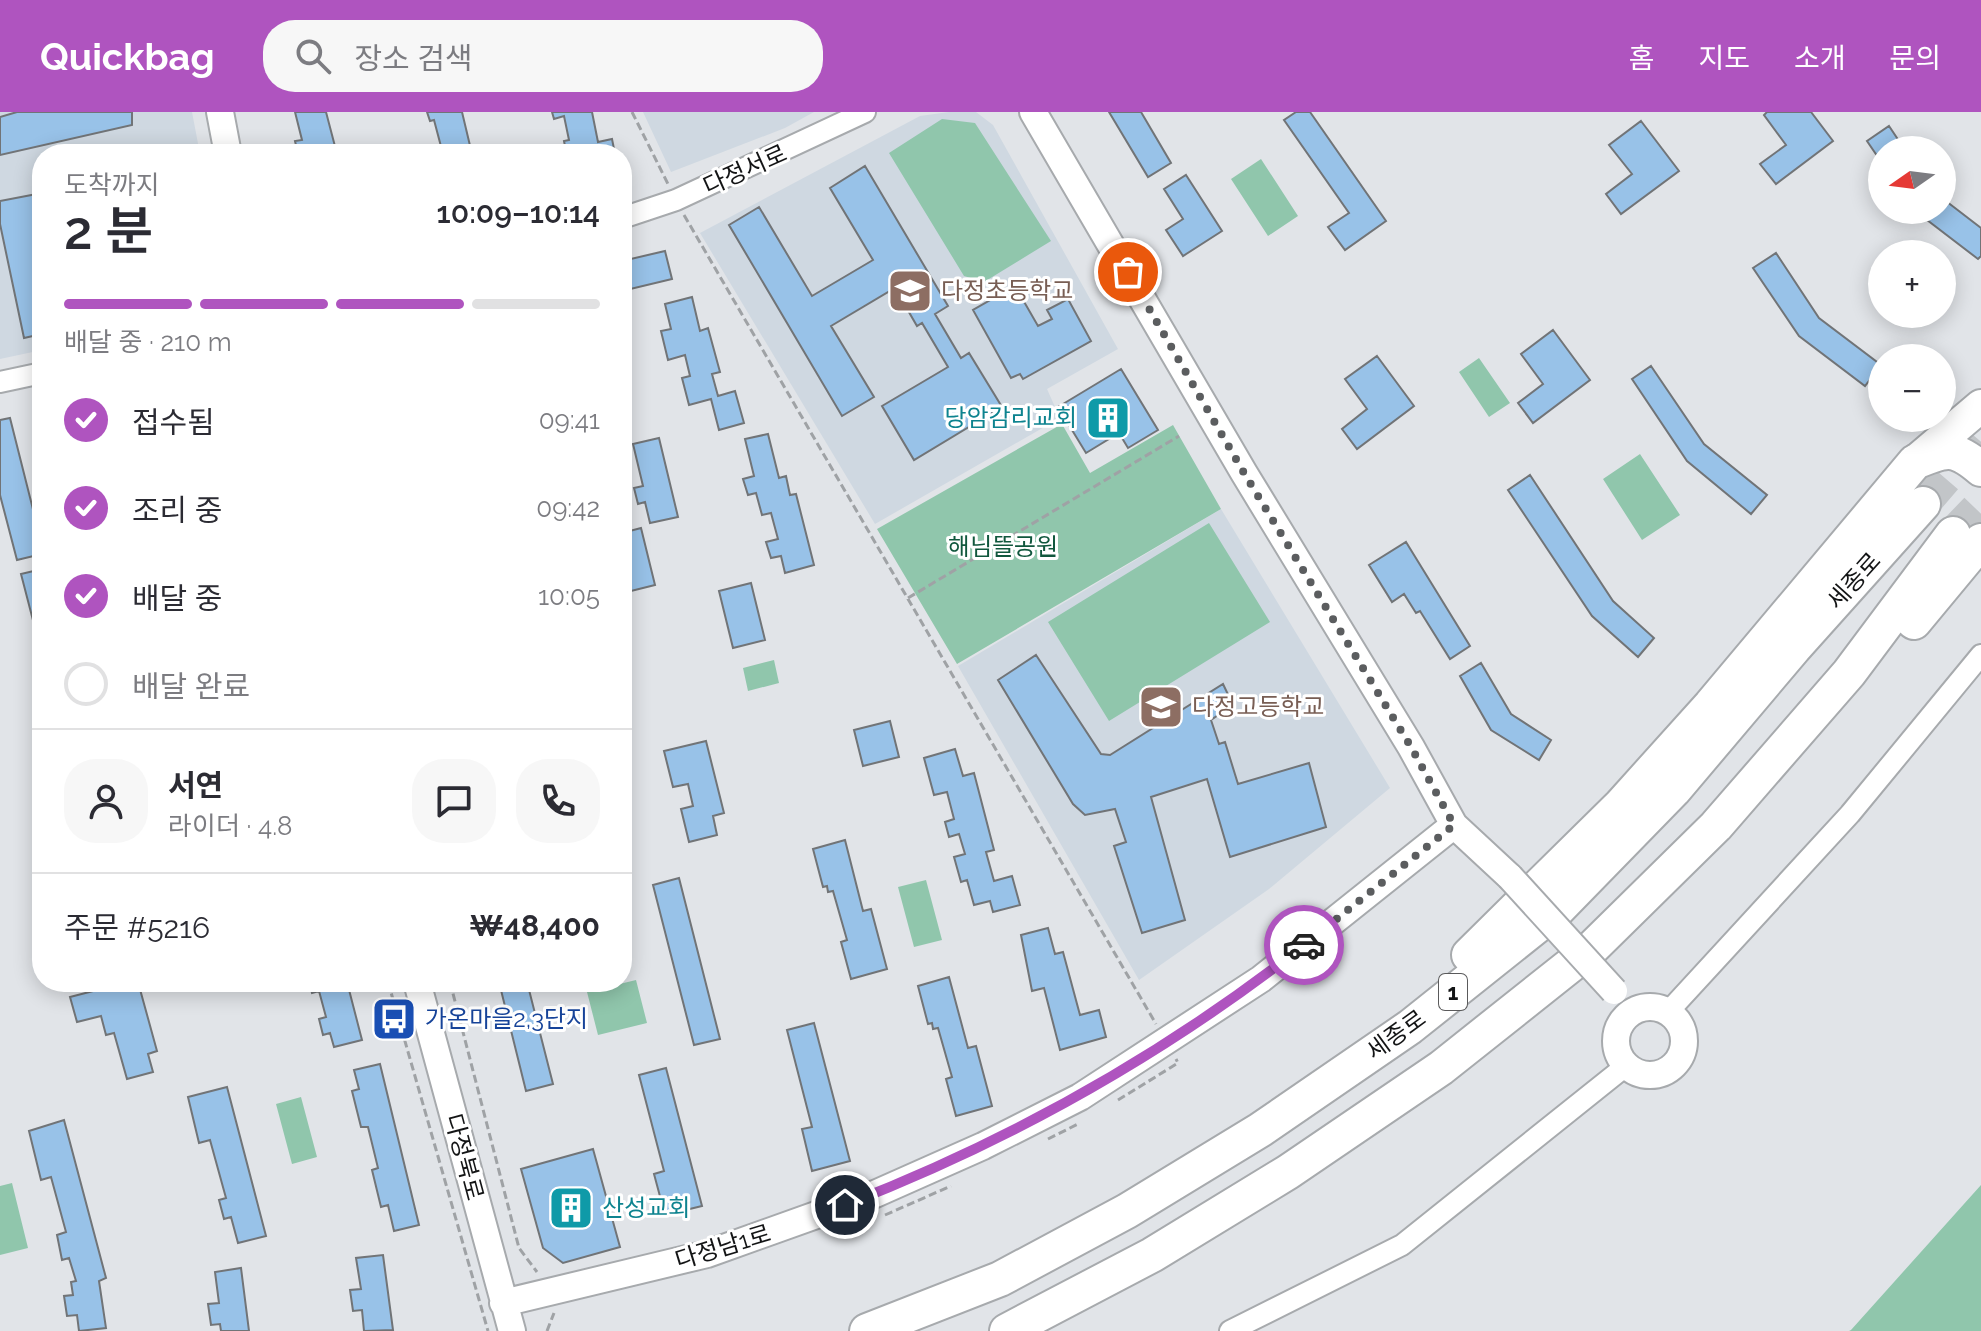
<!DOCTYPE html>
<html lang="ko">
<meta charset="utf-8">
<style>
:root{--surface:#fff;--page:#f7f7f7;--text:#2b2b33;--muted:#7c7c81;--line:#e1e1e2;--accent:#af54bf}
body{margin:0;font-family:Raleway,"Noto Sans KR",sans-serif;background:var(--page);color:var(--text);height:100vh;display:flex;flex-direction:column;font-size:30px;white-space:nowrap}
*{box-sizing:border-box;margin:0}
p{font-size:26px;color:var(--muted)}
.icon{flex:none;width:44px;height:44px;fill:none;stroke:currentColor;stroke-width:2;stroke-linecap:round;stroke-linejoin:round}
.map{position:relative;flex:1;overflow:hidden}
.details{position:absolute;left:32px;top:32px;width:600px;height:848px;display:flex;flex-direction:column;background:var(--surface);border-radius:32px;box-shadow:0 4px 20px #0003}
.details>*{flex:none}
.needle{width:52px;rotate:256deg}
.tools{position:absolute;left:1868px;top:24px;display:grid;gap:16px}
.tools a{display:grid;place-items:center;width:88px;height:88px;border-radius:50%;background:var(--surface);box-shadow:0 4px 20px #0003;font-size:40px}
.pin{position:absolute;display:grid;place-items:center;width:68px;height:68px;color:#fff;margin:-34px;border:4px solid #fff;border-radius:50%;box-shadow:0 2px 8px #0007}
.courier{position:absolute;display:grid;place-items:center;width:80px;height:80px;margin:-40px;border:6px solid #af54bf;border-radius:50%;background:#fff;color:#222;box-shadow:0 2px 10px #0007}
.overview em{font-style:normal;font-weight:600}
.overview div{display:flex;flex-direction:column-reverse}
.overview{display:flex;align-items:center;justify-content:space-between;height:136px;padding:0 32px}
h1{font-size:52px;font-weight:600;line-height:60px}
.bar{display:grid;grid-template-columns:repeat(4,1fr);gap:12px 8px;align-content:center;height:96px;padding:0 32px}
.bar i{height:10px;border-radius:6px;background:var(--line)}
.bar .selected{background:var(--accent)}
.bar p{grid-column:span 4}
.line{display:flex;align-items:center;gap:20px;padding:0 32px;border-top:2px solid var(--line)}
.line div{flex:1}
.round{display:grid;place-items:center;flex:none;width:84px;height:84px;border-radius:32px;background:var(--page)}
ol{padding:0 32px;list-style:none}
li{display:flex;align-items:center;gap:24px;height:88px}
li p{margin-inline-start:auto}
li .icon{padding:8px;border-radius:50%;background:var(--accent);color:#fff;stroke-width:4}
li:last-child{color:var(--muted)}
li i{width:44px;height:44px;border:4px solid var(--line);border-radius:50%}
header{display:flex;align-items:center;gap:48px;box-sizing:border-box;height:112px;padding:0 40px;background:var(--accent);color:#fff}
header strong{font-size:38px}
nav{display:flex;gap:44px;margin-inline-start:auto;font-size:28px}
.search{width:560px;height:72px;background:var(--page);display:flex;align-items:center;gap:20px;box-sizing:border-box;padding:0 28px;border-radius:32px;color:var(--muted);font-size:30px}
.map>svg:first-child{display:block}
.built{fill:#cfd8e1}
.green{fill:#90c6ac}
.building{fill:#98c2e8;stroke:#717477;stroke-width:2}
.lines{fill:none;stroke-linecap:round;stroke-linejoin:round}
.trunk-tunnel{stroke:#c2c5c8;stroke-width:34;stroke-dasharray:34 17;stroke-linecap:butt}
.minor-casing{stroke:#a7aaad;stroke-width:24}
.tertiary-casing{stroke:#a7aaad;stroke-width:30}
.primary-casing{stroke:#a7aaad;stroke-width:36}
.trunk-casing{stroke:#a7aaad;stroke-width:38}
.path{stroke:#9fa2a5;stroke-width:3;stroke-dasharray:8 4;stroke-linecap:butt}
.minor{stroke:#fff;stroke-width:20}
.tertiary{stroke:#fff;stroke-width:26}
.primary{stroke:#fff;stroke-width:32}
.trunk{stroke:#fff;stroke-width:34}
.tertiary-bridge-casing{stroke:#a7aaad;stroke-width:30;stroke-linecap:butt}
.tertiary-bridge{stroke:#fff;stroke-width:26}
.done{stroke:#5b5d5f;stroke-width:8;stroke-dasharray:0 14.4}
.route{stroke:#af54bf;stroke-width:10}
.labels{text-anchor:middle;stroke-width:6;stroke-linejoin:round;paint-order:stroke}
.shield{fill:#fff;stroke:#5a5a5b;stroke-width:2}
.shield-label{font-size:22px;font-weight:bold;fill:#131415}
.street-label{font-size:24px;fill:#131415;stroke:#fff}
.education-label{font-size:24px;fill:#785e54;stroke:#fff;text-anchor:start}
.culture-label{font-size:24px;fill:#0d838f;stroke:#fff;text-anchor:end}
.park-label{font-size:24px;fill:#10573d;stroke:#fff}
.transit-label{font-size:24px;fill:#164399;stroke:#fff;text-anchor:start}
</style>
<header>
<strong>Quickbag</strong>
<div class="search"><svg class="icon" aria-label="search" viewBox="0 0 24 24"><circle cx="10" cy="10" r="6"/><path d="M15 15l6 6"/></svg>장소 검색</div>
<nav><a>홈</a><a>지도</a><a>소개</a><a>문의</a></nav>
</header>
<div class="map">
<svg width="1981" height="1219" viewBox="0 0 1981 1219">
<rect width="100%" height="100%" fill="#e1e4e8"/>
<path class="built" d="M0,0H192L200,42H42V238L0,247Z
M643,0H814L785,16L671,60Z
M949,0H976L993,13L1118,237L1047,277L1060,306L875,412L700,121L920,4Z
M1221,397L1390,676L1269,777L1139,868L958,554Z"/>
<path class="green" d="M942,7L975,11L1051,129L984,170L964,164L889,41Z
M1261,47L1298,104L1268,124L1231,67Z
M1479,246L1510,291L1489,305L1459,260Z
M1062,312L1090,361L1173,313L1221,397L957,552L877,417Z
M1640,342L1680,403L1642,428L1603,367Z
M1209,411L1270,510L1109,609L1048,510Z
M774,548L779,571L748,579L743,556Z
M926,768L942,828L914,835L898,775Z
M636,868L647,911L598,923L587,880Z
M301,985L317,1045L292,1052L276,992Z
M12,1071L28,1136L0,1143V1074Z
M1981,1073V1219H1849L1851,1218Z"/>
<path class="building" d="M17,0H132V13L0,43V5Z
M295,0H326L337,42H298L295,29L302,28Z
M427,0H462L472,42H443L434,8L430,9Z
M552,0H592L598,30L612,27L615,42H581L579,36L566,39L564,29L569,28L564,4L554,7Z
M1109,0H1141L1171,51L1148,65Z
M1296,0H1310L1386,109L1345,138L1328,115L1349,101L1284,8Z
M1767,0H1811L1833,29L1776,72L1760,52L1786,33L1764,3Z
M1641,9L1679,59L1621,102L1606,82L1632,62L1609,33Z
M1889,14L1905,38H1882V51L1867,29Z
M865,54L948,194L935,202L961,246L969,241L1002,295L914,348L882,294L948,255L922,211L917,214L895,176L831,214L874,285L842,304L729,113L759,95L812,184L873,148L830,76Z
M1186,63L1222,119L1183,144L1166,118L1183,107L1164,77Z
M42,81V222L24,226L0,112V89Z
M1942,86L1981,116V144L1978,147L1914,98H1942Z
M665,139L672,167L622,179V149Z
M1776,141L1819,206L1881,253L1865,274L1799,224L1753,156Z
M1015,174L1038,214L1052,207L1047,198L1068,187L1091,229L1023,267L1020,262L1011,266L973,198Z
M692,185L700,219L708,216L720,260L712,262L718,284L735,279L744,311L719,318L711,287L689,293L682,266L690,264L685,243L668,248L661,219L671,217L665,192Z
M1553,218L1590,268L1533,311L1518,291L1543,272L1521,242Z
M1377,244L1414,294L1357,337L1342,317L1367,297L1345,267Z
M1651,254L1704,332L1767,383L1751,402L1687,349L1632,267Z
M1121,257L1158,318L1128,336L1119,321L1086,341L1058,295Z
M10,306L42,433V442L17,448L0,383V308Z
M768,322L779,366L786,364L790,383L796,382L814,453L785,461L781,444L771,446L766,430L778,427L771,401L762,403L756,381L748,383L743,367L754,364L745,327Z
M659,326L678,405L650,411L645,390L638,392L634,376L643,374L633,332Z
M1530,363L1613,489L1654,526L1638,545L1592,504L1508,378Z
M641,416L655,473L623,481L622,421Z
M1406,430L1470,534L1450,547L1420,499L1416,501L1404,482L1392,490L1369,453Z
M42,457V543L21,462Z
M751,471L765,528L733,536L719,479Z
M1036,543L1101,642L1110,643L1223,572L1233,593L1211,608L1219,632L1225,630L1238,672L1309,651L1326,715L1230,745L1207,667L1151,685L1185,808L1142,821L1114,734L1126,730L1115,697L1085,703L1073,692L998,568Z
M1481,551L1511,602L1551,628L1539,648L1491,618L1460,564Z
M890,609L899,645L863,654L854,618Z
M706,629L724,701L713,704L717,723L689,730L681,697L693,694L688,672L673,675L664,639Z
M955,637L963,664L974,661L994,738L986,740L994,769L1012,764L1020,793L993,800L990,789L974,793L967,768L961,770L954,745L965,742L959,722L949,725L945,710L954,707L947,680L934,683L924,646Z
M845,728L863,799L871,797L887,857L851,867L841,830L847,828L833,779L828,780L827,774L823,775L813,737Z
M679,766L720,927L694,933L653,773Z
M1048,816L1055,842L1063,840L1080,903L1099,898L1106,925L1060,938L1044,876L1032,879L1021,823Z
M949,865L968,936L976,934L992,994L956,1004L946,967L952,965L938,916L933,917L932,911L928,912L918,874Z
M128,870H138L157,939L148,942L153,960L127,967L114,921L106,923L101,904L77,910L70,885Z
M309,870H347L362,928L334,935L330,921L323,923L319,907L326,905L319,879L312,881Z
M499,870H527L553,972L526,979Z
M814,911L850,1049L812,1059L802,1017L812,1015L787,918Z
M380,952L419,1113L394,1119L388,1093L381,1095L372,1058L378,1056L368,1015H361L352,979L359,977L354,958Z
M666,956L702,1094L665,1103L654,1062L664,1059L639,963Z
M227,975L266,1124L238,1131L231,1105L224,1107L219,1088L226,1086L210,1028L199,1031L188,985Z
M64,1008L106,1166L99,1169L106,1216L79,1219L77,1203L67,1204L64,1184L73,1183L71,1170L76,1169L69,1146L62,1148L57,1123L66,1120L51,1065L41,1068L29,1019Z
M593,1037L620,1135L563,1151L543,1136L521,1057Z
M383,1143L393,1218L364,1219L362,1198L353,1199L350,1178L361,1177L356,1146Z
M241,1156L249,1219H221L220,1212L211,1213L208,1192L219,1191L215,1160Z"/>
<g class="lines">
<path class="trunk-tunnel" d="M1923,392L1981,324
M1953,422L1981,393"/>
<g class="minor-casing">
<path id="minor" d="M622,106L676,88L865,0
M0,270L42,261
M1668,900L1850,702L1981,543
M1230,1219L1402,1133L1627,953"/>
</g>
<g class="tertiary-casing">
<path id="tertiary" d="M220,0L228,42
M1033,0L1244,361L1411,635L1454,713L1510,765
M417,870L512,1219
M1616 929a34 34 0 1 1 68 0a34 34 0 1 1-68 0Z
M503,1191L707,1142L875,1082L983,1034L1080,985L1261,867L1454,713"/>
</g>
<g class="primary-casing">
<path id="primary" d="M1915,350L1981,294"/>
</g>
<g class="trunk-casing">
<path id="trunk" d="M1914,510L1981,429
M1469,843L1621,693L1711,593L1915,350C1946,337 1954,334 1981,357
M867,1219L1000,1167L1127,1099L1260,1018L1410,915L1558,797L1674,678L1794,536L1923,392
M1007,1219L1152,1143L1288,1060L1441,956L1592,836L1716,714L1849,561L1953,422"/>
</g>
<path class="path" d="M632,0L668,72
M684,103L1156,912
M908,486L1179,324
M388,870L488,1219
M450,870L519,1136L537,1160
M1118,988L1178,951L1176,947
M1048,1027L1080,1011
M885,1103L951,1074
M547,1219L554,1201"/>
<use href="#minor" class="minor"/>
<use href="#tertiary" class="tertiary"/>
<use href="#primary" class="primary"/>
<use href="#trunk" class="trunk"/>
<g class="tertiary-bridge-casing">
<path id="tertiary-bridge" d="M1510,765L1614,879"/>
</g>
<use href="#tertiary-bridge" class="tertiary-bridge"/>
</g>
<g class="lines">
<path class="done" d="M1128,160L1244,361L1411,635L1454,713L1304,833"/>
<path class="route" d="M845,1093C1010,1029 1165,942 1304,833"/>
</g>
<defs>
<g id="school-square" transform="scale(2.3)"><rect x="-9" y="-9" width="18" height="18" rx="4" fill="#8d6e63" stroke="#fff"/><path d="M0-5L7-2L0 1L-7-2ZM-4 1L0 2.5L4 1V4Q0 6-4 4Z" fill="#fff"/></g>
<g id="building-square" transform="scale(2.3)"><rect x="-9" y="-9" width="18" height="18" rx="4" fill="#0f9aa8" stroke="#fff"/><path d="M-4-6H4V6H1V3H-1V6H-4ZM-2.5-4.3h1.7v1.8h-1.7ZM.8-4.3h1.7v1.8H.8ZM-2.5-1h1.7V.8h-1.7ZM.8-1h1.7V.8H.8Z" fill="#fff"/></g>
<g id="bus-square" transform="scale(2.3)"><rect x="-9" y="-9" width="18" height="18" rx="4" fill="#1a4fb4" stroke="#fff"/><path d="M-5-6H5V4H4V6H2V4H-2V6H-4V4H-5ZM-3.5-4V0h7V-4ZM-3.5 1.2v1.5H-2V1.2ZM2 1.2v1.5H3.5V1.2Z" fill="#fff"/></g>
</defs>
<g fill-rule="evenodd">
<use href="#school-square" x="910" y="179"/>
<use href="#building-square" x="1108" y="306"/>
<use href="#school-square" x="1161" y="595"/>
<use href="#bus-square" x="394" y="907"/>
<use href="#building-square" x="571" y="1096"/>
</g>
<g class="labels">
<rect class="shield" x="1439" y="862" width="28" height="36" rx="6"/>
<g class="shield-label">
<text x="1453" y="888">1</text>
</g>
<g class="street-label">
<text transform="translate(745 58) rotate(-24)" y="8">다정서로</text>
<text transform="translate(1854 469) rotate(-48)" y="8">세종로</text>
<text transform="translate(1396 923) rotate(-36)" y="8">세종로</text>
<text transform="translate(464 1045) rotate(75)" y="8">다정북로</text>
<text transform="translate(723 1135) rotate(-17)" y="8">다정남1로</text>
</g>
<g class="education-label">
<text x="941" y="187">다정초등학교</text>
<text x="1192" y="603">다정고등학교</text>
</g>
<g class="culture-label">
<text x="1077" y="314">당암감리교회</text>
<text x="602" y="1104" text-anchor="start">산성교회</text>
</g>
<g class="park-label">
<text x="1003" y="443">해님뜰공원</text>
</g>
<g class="transit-label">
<text x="425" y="915">가온마을2,3단지</text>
</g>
</g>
</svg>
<div class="tools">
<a><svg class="needle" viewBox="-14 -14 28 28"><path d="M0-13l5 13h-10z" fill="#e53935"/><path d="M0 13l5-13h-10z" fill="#7c7c81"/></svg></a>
<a>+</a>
<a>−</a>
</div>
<div class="pin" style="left:1128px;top:160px;background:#ea580c"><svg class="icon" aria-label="bag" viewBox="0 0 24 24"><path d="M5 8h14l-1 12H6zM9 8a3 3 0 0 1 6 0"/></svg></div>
<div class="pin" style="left:845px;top:1093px;background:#1f2937"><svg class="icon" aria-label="home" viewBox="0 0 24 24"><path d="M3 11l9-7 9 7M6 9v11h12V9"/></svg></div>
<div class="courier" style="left:1304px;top:833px"><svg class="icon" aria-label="car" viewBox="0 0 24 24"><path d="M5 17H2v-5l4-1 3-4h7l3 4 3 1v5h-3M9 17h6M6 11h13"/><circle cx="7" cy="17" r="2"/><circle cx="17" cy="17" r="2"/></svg></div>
<section class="details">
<div class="overview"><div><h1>2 분</h1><p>도착까지</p></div><em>10:09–10:14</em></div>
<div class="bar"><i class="selected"></i><i class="selected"></i><i class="selected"></i><i></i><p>배달 중 · 210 m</p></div>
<ol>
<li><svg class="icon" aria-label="check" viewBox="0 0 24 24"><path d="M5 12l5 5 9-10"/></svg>접수됨<p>09:41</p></li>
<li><svg class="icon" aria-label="check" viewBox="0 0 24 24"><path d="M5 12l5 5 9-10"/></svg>조리 중<p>09:42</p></li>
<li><svg class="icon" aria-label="check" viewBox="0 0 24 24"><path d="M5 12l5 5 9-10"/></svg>배달 중<p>10:05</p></li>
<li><i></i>배달 완료</li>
</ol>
<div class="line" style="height:144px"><a class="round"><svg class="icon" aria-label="person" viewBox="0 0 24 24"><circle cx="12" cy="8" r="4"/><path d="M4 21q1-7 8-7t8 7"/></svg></a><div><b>서연</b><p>라이더 · 4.8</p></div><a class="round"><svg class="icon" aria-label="chat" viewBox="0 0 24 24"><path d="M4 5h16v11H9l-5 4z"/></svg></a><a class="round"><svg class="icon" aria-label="phone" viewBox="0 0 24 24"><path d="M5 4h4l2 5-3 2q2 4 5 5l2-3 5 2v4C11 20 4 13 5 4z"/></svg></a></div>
<div class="line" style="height:104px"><div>주문 #5216</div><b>₩48,400</b></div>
</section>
</div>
